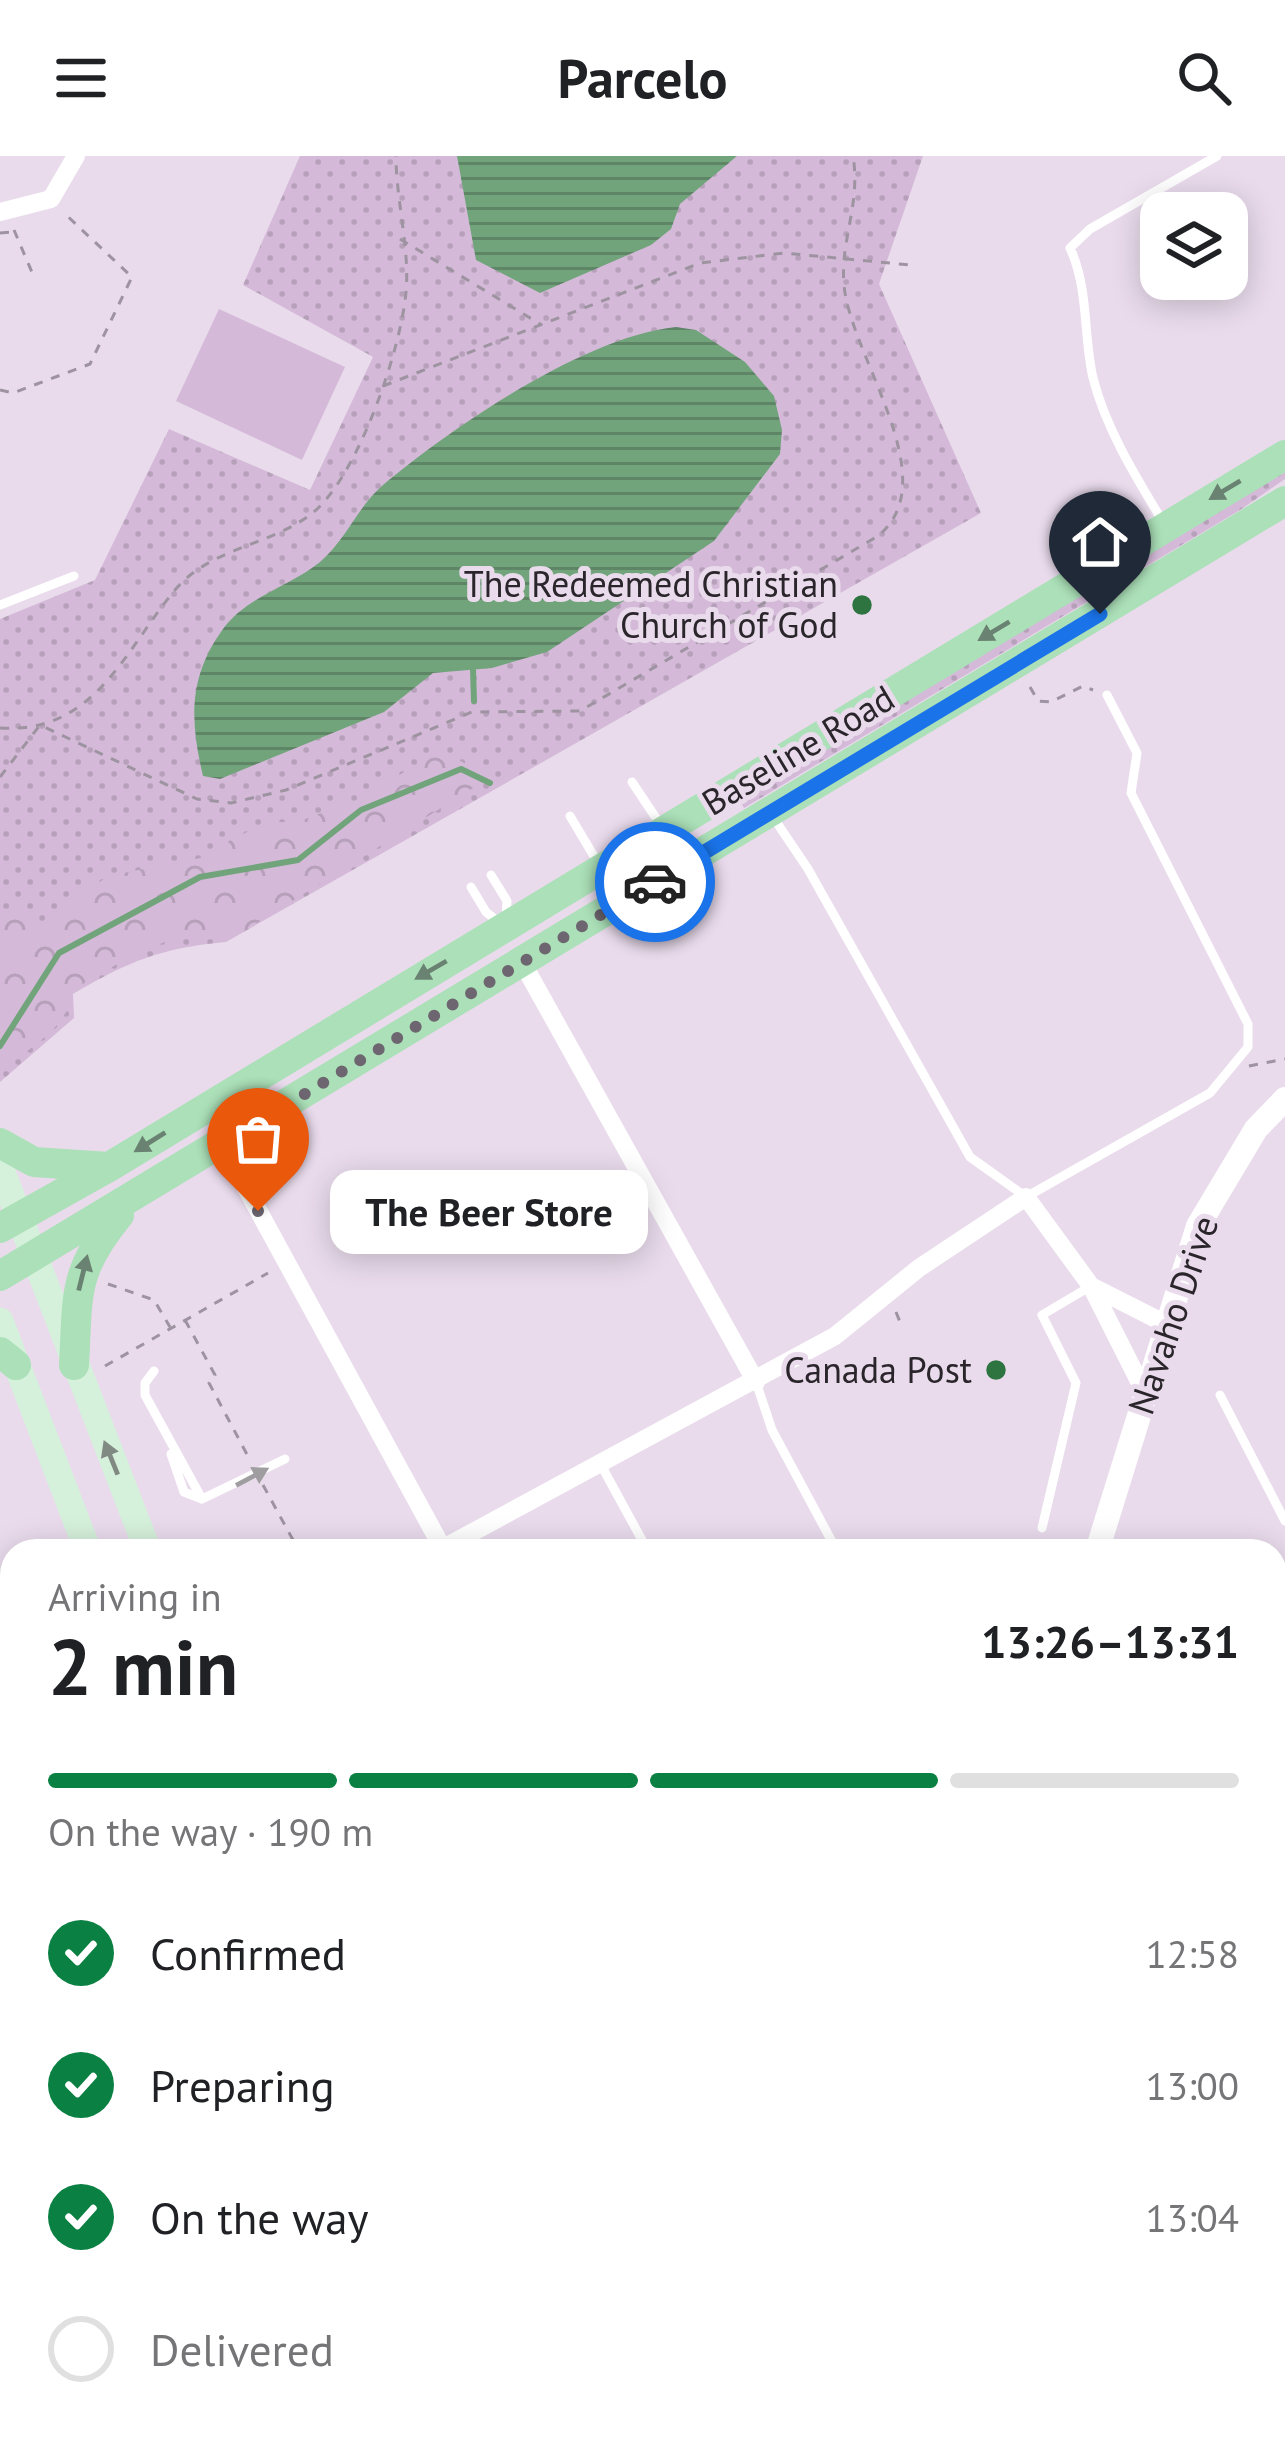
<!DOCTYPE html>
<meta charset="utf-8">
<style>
:root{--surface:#fff;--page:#f2f2f2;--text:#202124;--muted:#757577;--line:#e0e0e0;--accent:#0b8043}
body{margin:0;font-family:"PT Sans",sans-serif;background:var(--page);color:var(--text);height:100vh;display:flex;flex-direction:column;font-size:45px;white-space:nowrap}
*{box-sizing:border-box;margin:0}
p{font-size:39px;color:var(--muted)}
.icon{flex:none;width:66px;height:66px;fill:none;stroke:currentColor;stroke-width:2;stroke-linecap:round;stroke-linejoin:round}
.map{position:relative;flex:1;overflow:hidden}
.side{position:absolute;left:0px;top:1383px;width:1287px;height:900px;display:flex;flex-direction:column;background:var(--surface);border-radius:36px 36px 0 0;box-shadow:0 6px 30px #0003}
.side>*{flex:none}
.fabs{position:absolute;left:1140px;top:36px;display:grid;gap:24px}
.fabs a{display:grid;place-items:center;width:108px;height:108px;border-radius:24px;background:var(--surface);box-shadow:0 6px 30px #0003;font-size:60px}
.pin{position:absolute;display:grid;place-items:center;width:102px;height:102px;color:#fff;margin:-123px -51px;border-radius:50% 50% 50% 0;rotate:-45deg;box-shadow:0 0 12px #0007}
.pin .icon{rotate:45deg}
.courier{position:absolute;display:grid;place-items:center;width:120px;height:120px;margin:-60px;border:9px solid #1a73e8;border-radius:50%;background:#fff;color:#222;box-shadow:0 3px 15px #0007}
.bubble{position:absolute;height:84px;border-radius:24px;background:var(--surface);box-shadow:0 6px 30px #0003;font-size:39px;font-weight:700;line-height:84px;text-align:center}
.headline em{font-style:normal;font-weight:700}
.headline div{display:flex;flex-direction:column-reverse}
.headline{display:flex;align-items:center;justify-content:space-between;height:204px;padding:0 48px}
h1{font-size:78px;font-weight:700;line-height:90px}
.bar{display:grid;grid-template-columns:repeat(4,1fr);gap:18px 12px;align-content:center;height:144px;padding:0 48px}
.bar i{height:15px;border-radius:9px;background:var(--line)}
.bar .on{background:var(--accent)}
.bar p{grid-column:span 4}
ol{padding:0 48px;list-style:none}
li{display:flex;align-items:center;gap:36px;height:132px}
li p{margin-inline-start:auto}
li .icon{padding:12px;border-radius:50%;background:var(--accent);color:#fff;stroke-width:4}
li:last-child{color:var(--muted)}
li i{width:66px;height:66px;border:6px solid var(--line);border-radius:50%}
header{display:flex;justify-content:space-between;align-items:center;height:156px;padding:0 48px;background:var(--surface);font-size:54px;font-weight:700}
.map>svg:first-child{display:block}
.grass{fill:url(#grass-dots)}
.forest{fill:url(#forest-crowns)}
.park{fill:#d4bad8}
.water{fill:url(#water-rules)}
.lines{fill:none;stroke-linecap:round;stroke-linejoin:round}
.stream{stroke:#72a47c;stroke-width:6}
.path{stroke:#9e93a0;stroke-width:3;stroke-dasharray:9 9;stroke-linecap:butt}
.service{stroke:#fff;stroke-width:9}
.minor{stroke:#fff;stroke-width:18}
.tertiary{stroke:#fff;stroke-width:24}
.secondary{stroke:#d5f0db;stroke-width:27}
.primary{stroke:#abe0b8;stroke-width:30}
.oneway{fill:#6a8272}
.oneway2{fill:#808a83}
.oneway3{fill:#9f9da0}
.done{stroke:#6d656f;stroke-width:12;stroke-dasharray:0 21.6}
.route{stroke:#1a73e8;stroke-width:15}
.poi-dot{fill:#2d7441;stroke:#e9dbec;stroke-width:4.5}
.labels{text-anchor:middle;stroke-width:10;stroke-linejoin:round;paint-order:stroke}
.poi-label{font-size:36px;fill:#2a252b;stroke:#e9dbec;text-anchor:end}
.street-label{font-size:36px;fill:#2a252b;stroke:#e9dbec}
</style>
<header><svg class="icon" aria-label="menu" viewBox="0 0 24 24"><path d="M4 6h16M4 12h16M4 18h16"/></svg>Parcelo<svg class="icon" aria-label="search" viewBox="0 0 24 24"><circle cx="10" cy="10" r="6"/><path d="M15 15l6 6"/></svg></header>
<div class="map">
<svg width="1285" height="2283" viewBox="0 0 1285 2283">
<defs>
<pattern id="grass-dots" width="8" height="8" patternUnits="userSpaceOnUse" patternTransform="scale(3)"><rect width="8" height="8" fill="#d4bad8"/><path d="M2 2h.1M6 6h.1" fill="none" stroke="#b6a0ba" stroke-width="1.8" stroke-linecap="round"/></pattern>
<pattern id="forest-crowns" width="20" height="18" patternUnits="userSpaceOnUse" patternTransform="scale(3)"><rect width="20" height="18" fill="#d4bad8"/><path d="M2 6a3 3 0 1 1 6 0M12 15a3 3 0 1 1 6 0" fill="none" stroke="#b6a0ba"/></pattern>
<pattern id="water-rules" width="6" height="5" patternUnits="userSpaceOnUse" patternTransform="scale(3)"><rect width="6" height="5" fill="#72a47c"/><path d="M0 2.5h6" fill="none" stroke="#5e8566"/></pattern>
</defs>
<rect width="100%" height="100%" fill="#e9dbec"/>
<path class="grass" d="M300,0H923L879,128L981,357L226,786C161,792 129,805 73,838L74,862L0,926V463L95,424L169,273L310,334L373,201L243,129Z
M1285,314V323L1240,354L744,652L740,645Z"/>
<path class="forest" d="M431,600L456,602L478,616L473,632L241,777C220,781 196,779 175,783C153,788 93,820 74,834C66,873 34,889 4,912L0,909V751L42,766L108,720L216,699L229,685L265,667L300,665L359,643Z"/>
<path class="park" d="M219,153L345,211L302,304L176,245Z"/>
<path class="water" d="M457,0H737L680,48L671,73L651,89L540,137L476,104Z
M676,171L696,174L745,206L774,240L782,274L780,298L714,385L547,496L492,512L433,517L384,556L220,623L203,620C190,565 188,521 223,473C247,440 291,430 320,406C346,384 358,350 383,329C454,270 586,180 676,171Z"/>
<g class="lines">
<path class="stream" d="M473,513L474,545
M0,890L59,797L200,721L298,704L361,654L461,613L490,627"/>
<path class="path" d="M14,74L34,121
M0,77L14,76
M400,83L540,168
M383,230L700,107L784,97L910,109
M0,234L13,237L90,208L132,121L64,57
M1030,531L1038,545L1051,546L1083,530L1093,534
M0,572C95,578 124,495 175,434C210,392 268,390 310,359C357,324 401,194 406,136C410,93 396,44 396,0
M0,621L40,569L197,643L231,647L286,634L472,556L580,555L878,380C947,324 850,200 844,129C840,84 861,48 853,0
M1249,910L1285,903
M108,1128L154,1144L170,1171
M896,1156L902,1171
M185,1164L215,1219L209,1227L250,1304
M105,1210L268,1117
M263,1329L299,1395
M872,1390L893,1395
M1275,1803L1285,1798
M1275,2054L1285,2049
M0,2085L12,2080
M1275,2183L1285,2200
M1275,2245L1285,2247
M185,2271L190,2283
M279,2271L284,2283
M406,2271L411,2283
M851,2271L891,2283
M1265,2271L1271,2283
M169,2272L170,2271
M557,2283L584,2271
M955,2283L957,2274
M1062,2283L1085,2271"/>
<path class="service" d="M1163,366C1136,321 1106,273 1093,222C1083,178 1089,133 1070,92L1090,73L1217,0
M0,449L74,420
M632,626L662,671
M570,660L598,707
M773,661L808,713L970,1001L1026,1041L1210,937L1248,891V868L1131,637L1137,597L1107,539
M491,719L507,745L506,760
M471,731L486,756L501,768
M154,1215L145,1227V1239L202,1343L285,1303
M756,1226L772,1274L837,1395
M1220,1239L1285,1365
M171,1298L184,1336L202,1343
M601,1309L648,1395
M1042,1372L1076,1227L1042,1159L1091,1130
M0,1832L12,1839
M0,1868L12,1861
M0,2017L12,2019
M0,2029L12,2024
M0,2056L12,2050
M0,2254L13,2283
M242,2271L247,2283"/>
<path class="minor" d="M0,56L51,43L76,0
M522,806L756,1226
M222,988L443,1393
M1091,1130L1166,1168
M438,1395L835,1180L919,1112L1026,1041L1091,1130L1145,1237
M1275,1431L1285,1425
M1275,1883L1285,1901"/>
<path class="tertiary" d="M1097,1395L1198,1070L1256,973L1285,943"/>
<path class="secondary" d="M0,1011L148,1395
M0,1165L88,1395
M635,2271L640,2283
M695,2271L699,2283"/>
<path class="primary" d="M0,987L34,1006L109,1011
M0,1072L109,1011L1285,299
M0,1120L1285,345
M0,1196L16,1209
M74,1209C78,1139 72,1116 119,1059"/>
</g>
<defs><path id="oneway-solid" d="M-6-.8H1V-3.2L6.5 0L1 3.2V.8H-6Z" transform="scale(3)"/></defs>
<g class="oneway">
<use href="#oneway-solid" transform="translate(1225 334) rotate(149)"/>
<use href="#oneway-solid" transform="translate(994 475) rotate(149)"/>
<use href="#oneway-solid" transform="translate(431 814) rotate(150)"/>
<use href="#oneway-solid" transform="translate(150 986) rotate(148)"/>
<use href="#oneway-solid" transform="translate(83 1117) rotate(-76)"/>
</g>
<use class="oneway2" href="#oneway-solid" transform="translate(111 1302) rotate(-112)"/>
<use class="oneway3" href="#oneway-solid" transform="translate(252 1321) rotate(-28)"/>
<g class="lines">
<path class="done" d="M258,1055L222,988L655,726"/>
<path class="route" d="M655,726L1100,458"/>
</g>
<g class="poi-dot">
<circle cx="862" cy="449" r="12"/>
<circle cx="996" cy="1214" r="12"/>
</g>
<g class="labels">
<g class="poi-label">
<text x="838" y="441">The Redeemed Christian<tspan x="838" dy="41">Church of God</tspan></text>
<text x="972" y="1227">Canada Post</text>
</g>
<g class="street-label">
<text transform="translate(798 594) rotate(-31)" y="13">Baseline Road</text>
<text transform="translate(1173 1159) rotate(-71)" y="13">Navaho Drive</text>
</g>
</g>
</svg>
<div class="fabs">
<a><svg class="icon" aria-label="layers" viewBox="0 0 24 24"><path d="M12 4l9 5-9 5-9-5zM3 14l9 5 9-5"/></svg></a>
</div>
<div class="pin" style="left:258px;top:1055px;background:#ea580c"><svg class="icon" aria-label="bag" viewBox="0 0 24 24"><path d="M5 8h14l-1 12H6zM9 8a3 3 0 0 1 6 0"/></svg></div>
<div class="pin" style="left:1100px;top:458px;background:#1f2937"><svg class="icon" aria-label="home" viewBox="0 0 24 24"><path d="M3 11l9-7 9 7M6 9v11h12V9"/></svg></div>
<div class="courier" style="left:655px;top:726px"><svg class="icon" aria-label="car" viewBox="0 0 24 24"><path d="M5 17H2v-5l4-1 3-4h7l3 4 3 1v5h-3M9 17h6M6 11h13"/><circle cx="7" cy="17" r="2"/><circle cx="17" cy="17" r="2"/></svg></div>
<div class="bubble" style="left:330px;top:1014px;width:318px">The Beer Store</div>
<section class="side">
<div class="headline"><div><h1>2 min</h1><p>Arriving in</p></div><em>13:26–13:31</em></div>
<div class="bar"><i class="on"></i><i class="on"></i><i class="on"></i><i></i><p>On the way · 190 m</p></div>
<ol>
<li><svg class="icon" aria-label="check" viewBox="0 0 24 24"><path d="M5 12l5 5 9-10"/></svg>Confirmed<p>12:58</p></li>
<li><svg class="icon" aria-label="check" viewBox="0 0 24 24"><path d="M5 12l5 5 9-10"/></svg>Preparing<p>13:00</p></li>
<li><svg class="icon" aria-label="check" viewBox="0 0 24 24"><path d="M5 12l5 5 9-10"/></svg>On the way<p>13:04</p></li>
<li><i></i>Delivered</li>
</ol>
</section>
</div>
